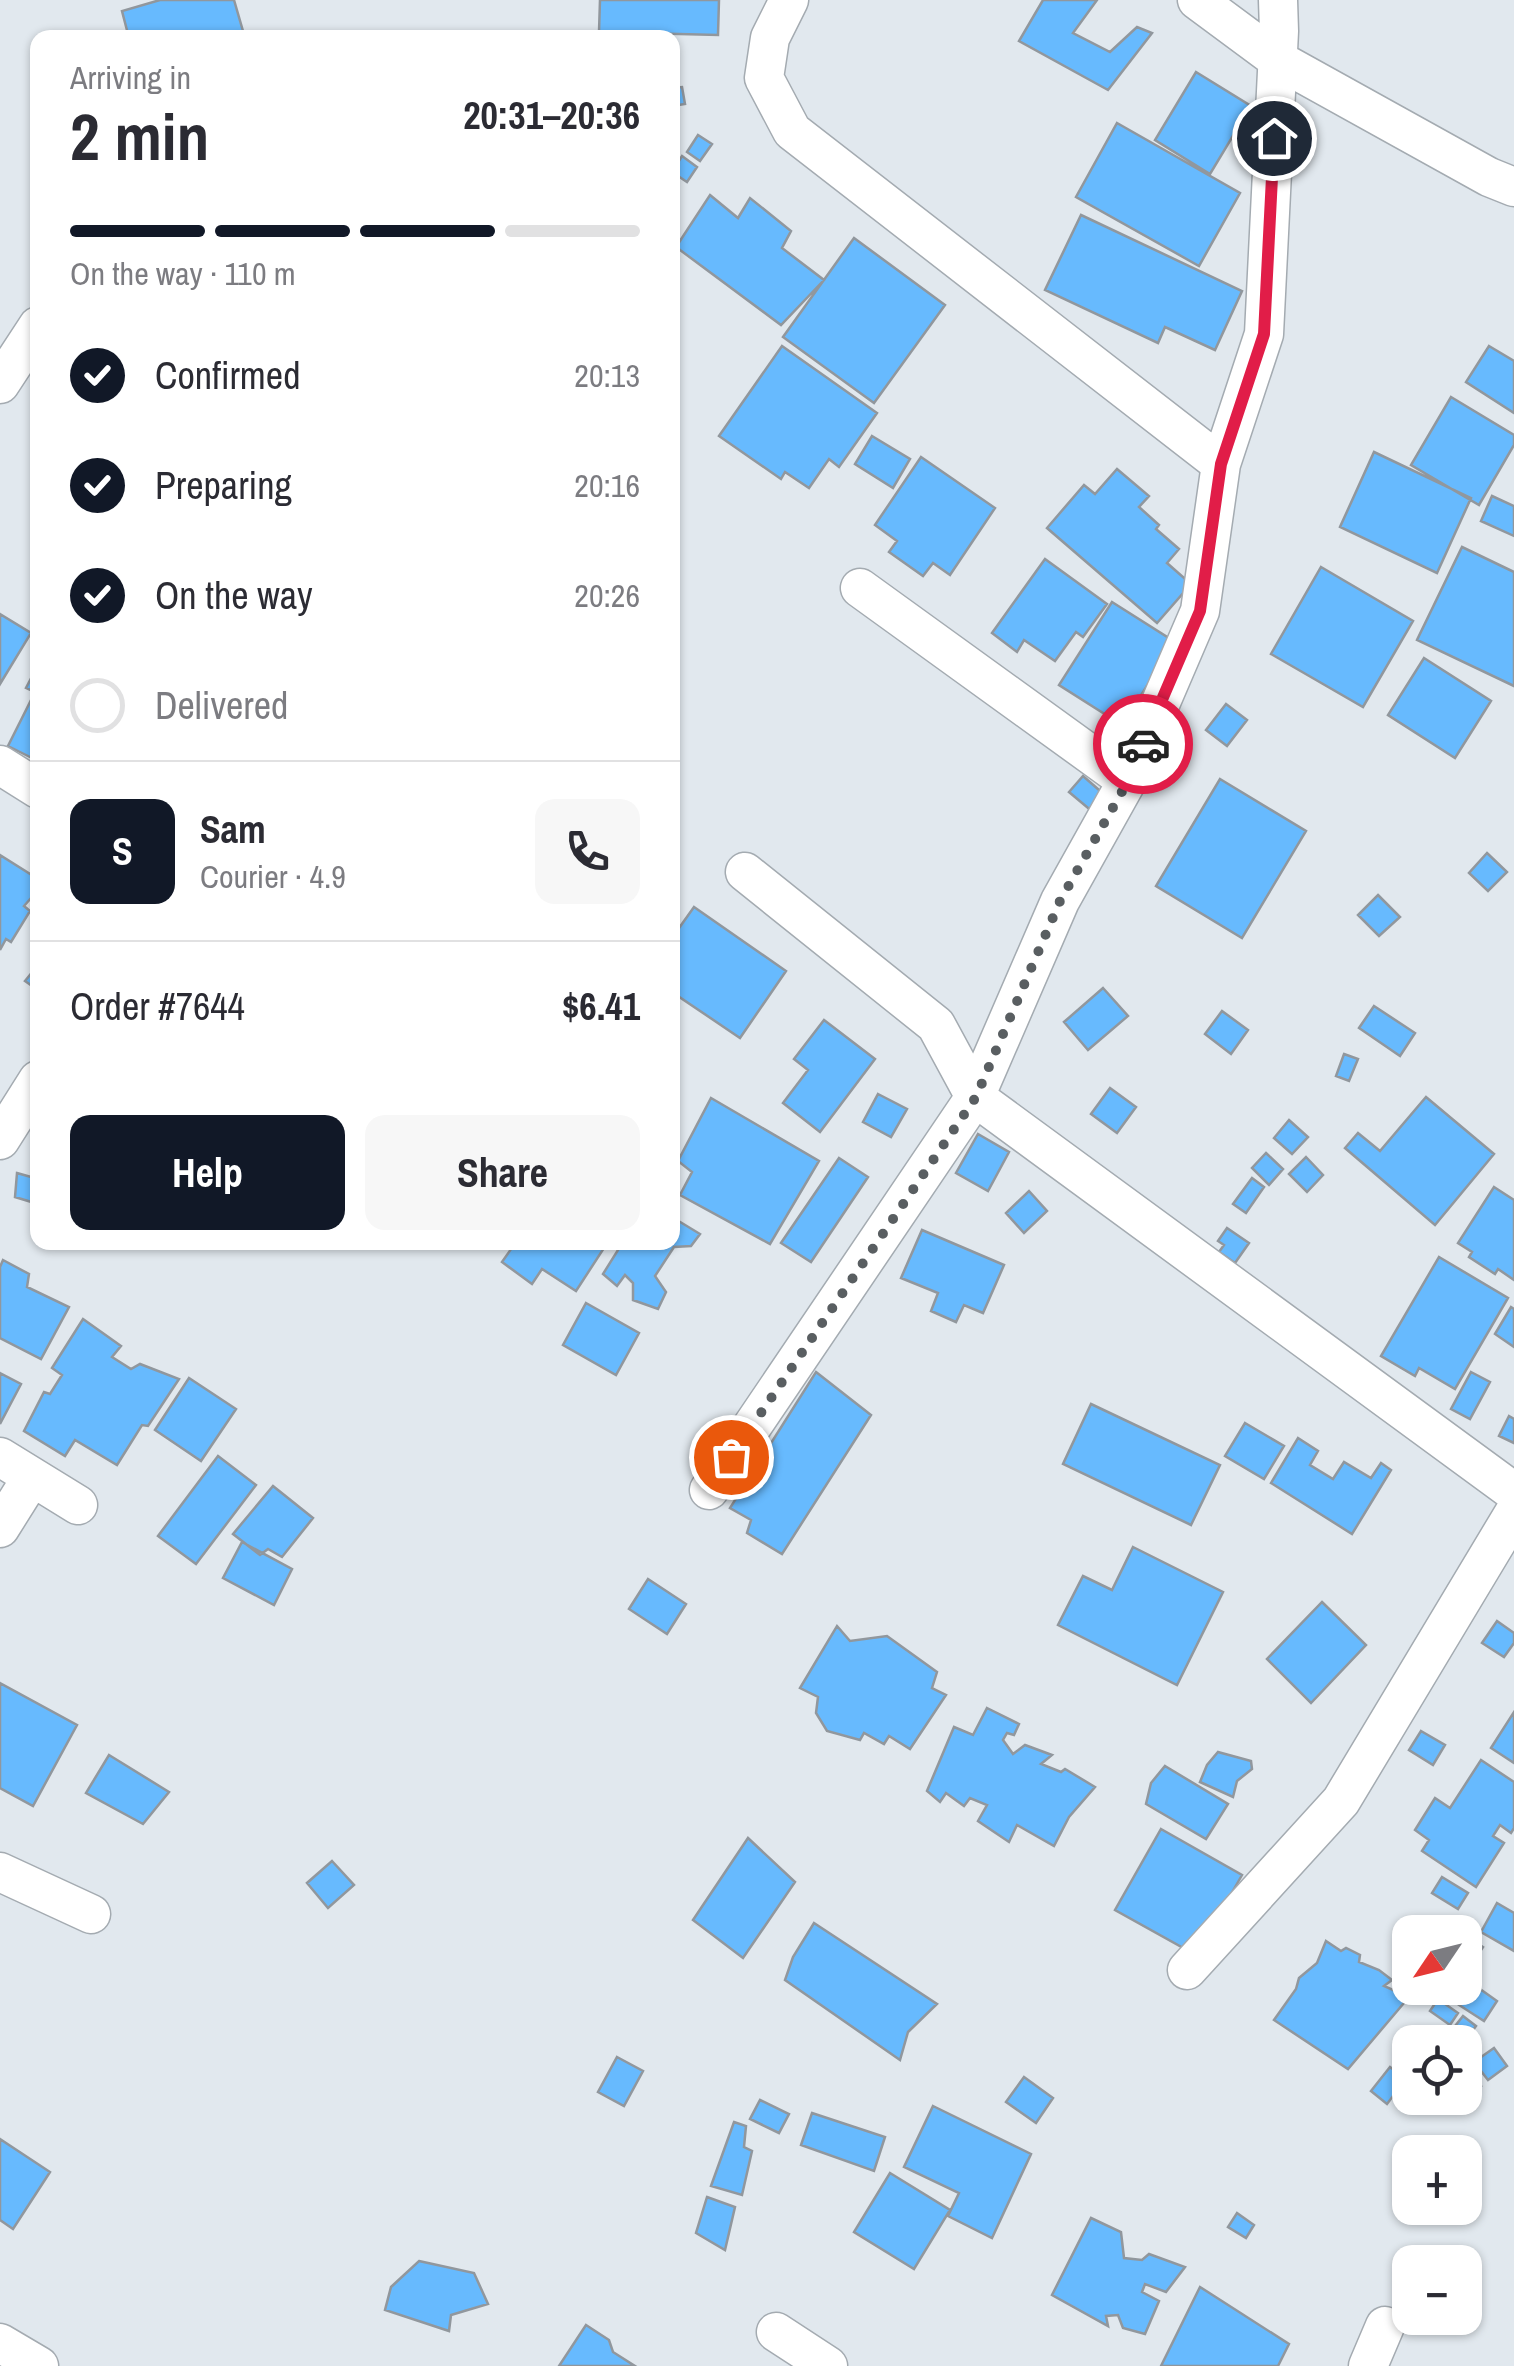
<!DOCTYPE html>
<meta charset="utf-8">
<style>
:root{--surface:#fff;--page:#f7f7f7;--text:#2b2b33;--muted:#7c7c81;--line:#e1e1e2;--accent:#111827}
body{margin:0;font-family:"Archivo Narrow",sans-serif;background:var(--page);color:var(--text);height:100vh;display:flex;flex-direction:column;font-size:38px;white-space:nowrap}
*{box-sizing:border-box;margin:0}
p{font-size:32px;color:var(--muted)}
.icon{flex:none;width:55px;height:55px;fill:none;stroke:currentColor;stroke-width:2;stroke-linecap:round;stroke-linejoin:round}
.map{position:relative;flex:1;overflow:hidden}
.sheet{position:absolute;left:30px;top:30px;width:650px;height:1220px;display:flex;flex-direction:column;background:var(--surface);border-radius:20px;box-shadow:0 2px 8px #0004}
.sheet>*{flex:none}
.needle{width:65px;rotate:235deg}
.controls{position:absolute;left:1392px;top:1915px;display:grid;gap:20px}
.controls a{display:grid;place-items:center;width:90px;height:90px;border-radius:20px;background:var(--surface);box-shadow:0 2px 8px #0004;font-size:50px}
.pin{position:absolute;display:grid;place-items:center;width:85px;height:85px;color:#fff;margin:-42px;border:5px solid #fff;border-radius:50%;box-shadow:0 2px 10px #0007}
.courier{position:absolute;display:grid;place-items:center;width:100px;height:100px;margin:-50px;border:8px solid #e11d48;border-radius:50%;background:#fff;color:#222;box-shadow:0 2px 12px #0007}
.summary em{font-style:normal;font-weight:800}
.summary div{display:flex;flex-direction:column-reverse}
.summary{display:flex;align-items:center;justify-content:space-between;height:170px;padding:0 40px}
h1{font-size:65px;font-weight:800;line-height:75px}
.bar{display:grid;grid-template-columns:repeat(4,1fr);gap:15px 10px;align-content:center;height:120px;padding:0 40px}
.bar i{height:12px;border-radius:8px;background:var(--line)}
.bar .on{background:var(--accent)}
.bar p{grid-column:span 4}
.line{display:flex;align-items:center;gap:25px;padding:0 40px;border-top:2px solid var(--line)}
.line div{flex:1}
.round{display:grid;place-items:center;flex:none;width:105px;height:105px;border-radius:20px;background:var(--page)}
ol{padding:0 40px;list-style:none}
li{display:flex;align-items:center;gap:30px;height:110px}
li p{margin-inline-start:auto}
li .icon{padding:10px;border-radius:50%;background:var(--accent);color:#fff;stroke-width:4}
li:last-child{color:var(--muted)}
li i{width:55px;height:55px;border:5px solid var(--line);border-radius:50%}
.primary-button{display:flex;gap:20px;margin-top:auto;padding:20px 40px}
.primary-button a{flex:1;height:115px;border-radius:20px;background:var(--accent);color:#fff;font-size:40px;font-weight:800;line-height:115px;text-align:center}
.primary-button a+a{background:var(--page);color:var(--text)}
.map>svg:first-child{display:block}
.building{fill:#67bafe;stroke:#91979d;stroke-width:2.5}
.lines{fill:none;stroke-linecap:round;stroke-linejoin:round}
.minor-casing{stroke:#a4abb1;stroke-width:41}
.minor{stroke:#fff;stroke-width:38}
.done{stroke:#595e61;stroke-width:10;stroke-dasharray:0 18}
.route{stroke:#e11d48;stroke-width:12}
</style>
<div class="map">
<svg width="1514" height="2366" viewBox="0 0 1514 2366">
<rect width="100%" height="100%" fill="#e1e8ee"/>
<path class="building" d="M160,0H234L245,38H129L122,11Z
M600,0H719L718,35L599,32Z
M1043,0H1097L1073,33L1110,52L1137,27L1152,33L1108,90L1019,41Z
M1196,72L1251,106L1210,174L1155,140Z
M682,87L685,104L672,106V88Z
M1117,123L1240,193L1199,266L1076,197Z
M698,135L712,144L700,161L687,152Z
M682,156L697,167L687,182L672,172Z
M710,195L738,218L750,198L791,231L782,248L824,280L781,325L676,247Z
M1081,215L1242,291L1215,350L1165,327L1158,343L1045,290Z
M854,238L945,305L874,403L783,337Z
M782,346L877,413L839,467L829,459L809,488L785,472L781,479L719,436Z
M1489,346L1514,361V413L1466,382Z
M1451,397L1514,435V445L1479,505L1411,465Z
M872,436L910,459L893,488L855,464Z
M1374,452L1471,498L1437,573L1340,527Z
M921,457L995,508L950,575L933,563L923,576L889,552L897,541L875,525Z
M1117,469L1149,496L1139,507L1159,525L1156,529L1179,549L1167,563L1191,584L1157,623L1047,528L1084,485L1095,494Z
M1492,496L1514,506V536L1481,521Z
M1462,547L1514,572V686L1417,640Z
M1045,559L1107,604L1083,637L1076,632L1055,661L1024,640L1017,652L992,633Z
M1321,567L1413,621L1363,707L1271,654Z
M1112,602L1175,642L1122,725L1059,685Z
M0,614L31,633L0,684Z
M1424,658L1491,701L1455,758L1388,715Z
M38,665V761L8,746L35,692L26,688Z
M1226,704L1247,720L1227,746L1206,730Z
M1083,776L1107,797L1094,813L1069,792Z
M1220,779L1306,831L1242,938L1156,886Z
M1487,853L1507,872L1488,891L1469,873Z
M0,855L38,879V890L24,906L30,911L11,942L6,939L0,950Z
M1378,895L1400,917L1379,936L1358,915Z
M694,907L786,971L740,1038L672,992V938Z
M38,965V990L25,981Z
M1103,988L1128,1016L1088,1050L1064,1022Z
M1374,1006L1415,1033L1400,1056L1359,1028Z
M1222,1011L1248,1030L1231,1054L1205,1034Z
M824,1020L875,1059L820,1132L783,1103L808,1070L794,1059Z
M1344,1054L1358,1059L1349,1081L1336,1076Z
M1110,1088L1136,1107L1117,1133L1091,1114Z
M878,1094L907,1109L891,1137L863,1122Z
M1426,1097L1494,1154L1435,1225L1345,1148L1358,1133L1380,1151Z
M711,1098L819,1161L770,1244L680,1195L692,1172L678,1161Z
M1289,1120L1308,1137L1292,1154L1274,1138Z
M978,1134L1009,1152L988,1191L956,1173Z
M1266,1153L1283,1169L1269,1185L1252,1168Z
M1306,1157L1323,1175L1307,1192L1289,1174Z
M839,1158L868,1177L811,1262L781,1243Z
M17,1173L38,1179V1204L15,1197Z
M1252,1178L1264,1187L1246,1213L1233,1204Z
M1494,1187L1514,1200V1280L1498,1269L1495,1274L1469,1257L1472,1252L1458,1243Z
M1029,1191L1047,1211L1024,1233L1006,1213Z
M672,1217L700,1234L691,1246L674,1247L655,1276L666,1292L658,1309L633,1300V1283L625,1275L617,1286L603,1274L623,1242H672Z
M1227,1228L1249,1243L1235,1263L1219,1252L1224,1245L1218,1241Z
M922,1230L1004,1265L983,1313L964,1305L956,1322L931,1311L938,1293L901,1278Z
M516,1242H598L604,1248L576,1291L542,1269L532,1284L502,1262Z
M1439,1257L1508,1298L1455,1389L1419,1368L1415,1376L1381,1356Z
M3,1260L29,1274L27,1287L69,1307L41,1359L0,1338V1267Z
M586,1303L639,1333L616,1375L563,1345Z
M1511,1307L1514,1309V1347L1495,1334Z
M83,1319L121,1346L112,1357L131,1369L140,1364L179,1379L148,1426L142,1425L117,1465L75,1440L65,1456L24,1431L44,1392L50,1394L62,1375L52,1368Z
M816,1372L871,1415L782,1554L747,1533L751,1520L730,1508Z
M1471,1372L1490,1382L1470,1419L1451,1409Z
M0,1373L21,1384L0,1424Z
M189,1378L236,1409L201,1461L155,1430Z
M1091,1404L1220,1465L1191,1525L1063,1464Z
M1509,1416L1514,1419V1443L1499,1436Z
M1245,1423L1284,1446L1264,1479L1225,1456Z
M1298,1438L1318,1451L1310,1465L1333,1479L1344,1462L1371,1478L1381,1463L1391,1470L1352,1534L1271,1483Z
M218,1456L256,1485L196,1564L158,1536Z
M273,1486L313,1518L282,1557L268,1549L260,1555L233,1534Z
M242,1542L292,1569L274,1605L223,1578Z
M1133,1547L1223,1592L1177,1685L1058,1625L1083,1576L1112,1590Z
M648,1579L686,1604L667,1634L629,1609Z
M1322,1602L1366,1645L1311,1703L1267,1659Z
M1497,1621L1514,1633V1643L1504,1657L1482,1643Z
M837,1626L850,1641L887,1636L937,1672L932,1688L946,1695L910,1749L889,1736L884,1744L864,1733L860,1740L827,1731L816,1713L818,1697L800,1688Z
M0,1683L77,1725L33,1806L0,1788Z
M987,1708L1019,1724L1014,1735L1007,1733L1003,1740L1013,1754L1025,1745L1052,1755L1041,1764L1061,1772L1065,1769L1095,1787L1069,1817L1054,1846L1017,1825L1009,1842L978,1821L987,1805L970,1798L964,1806L946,1793L940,1802L927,1791L954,1727L973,1735Z
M1514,1712V1763L1491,1748Z
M1421,1731L1445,1745L1433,1765L1409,1750Z
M1218,1752L1251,1761L1252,1769L1237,1781L1233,1797L1200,1782L1207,1765Z
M109,1755L169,1792L143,1824L86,1793Z
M1481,1760L1514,1782V1828L1511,1833L1500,1825L1493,1836L1504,1843L1476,1887L1422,1851L1429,1840L1415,1830L1435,1798L1450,1808Z
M1165,1766L1228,1804L1206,1839L1146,1804L1151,1783Z
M1161,1829L1242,1875L1196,1955L1115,1910Z
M748,1838L795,1882L743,1958L693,1920Z
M332,1861L354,1885L328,1908L307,1883Z
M1442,1877L1468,1893L1458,1909L1432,1893Z
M1497,1903L1514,1913V1951L1481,1932Z
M814,1923L937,2004L908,2032L900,2060L785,1980L793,1957Z
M1465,1935L1483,1947L1477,1956L1465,1949Z
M1326,1941L1341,1951L1346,1948L1360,1955L1359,1962L1379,1970L1392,1980L1384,1986L1409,1997L1348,2069L1274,2020L1296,1989L1299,1978L1317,1963Z
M1473,1984L1497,2001L1484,2021L1459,2005Z
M1429,1988H1461L1453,2002Z
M1438,1999L1458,2013L1450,2025L1430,2011Z
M1463,2016L1476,2026L1464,2042H1447L1444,2040Z
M1494,2048L1507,2066L1488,2080L1474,2062Z
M617,2057L643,2071L624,2106L598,2092Z
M1465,2066L1481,2086L1462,2101L1459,2098H1465Z
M1390,2067L1406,2079L1387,2104L1371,2091Z
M1024,2077L1053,2098L1036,2123L1006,2102Z
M760,2100L789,2114L779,2133L750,2119Z
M933,2106L1031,2154L992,2238L948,2216L959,2193L904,2167Z
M812,2113L885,2137L874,2171L801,2145Z
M734,2122L746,2126L744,2147L752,2151L742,2195L711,2186Z
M0,2139L50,2172L13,2229L0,2220Z
M890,2173L950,2210L914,2269L854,2232Z
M707,2197L735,2207L725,2250L696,2233Z
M1237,2213L1254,2225L1246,2238L1228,2227Z
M1091,2218L1121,2232L1124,2258L1142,2260L1149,2254L1185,2267L1166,2292L1145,2284L1142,2292L1159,2301L1145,2334L1123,2328L1118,2315L1106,2316L1108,2326L1052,2295Z
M419,2261L474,2273L488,2304L451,2315L449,2331L385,2310L391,2287Z
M1200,2287L1289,2344L1278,2366H1161Z
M586,2325L609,2340L613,2352L635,2366H559Z"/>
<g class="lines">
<g class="minor-casing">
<path id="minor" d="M789,0L770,38L764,78L792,131L1221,464
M1197,0L1278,60L1489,177L1514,187
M0,384L38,326
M860,588L1127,781
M0,765L38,789
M745,872L936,1025L975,1097L1514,1492
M0,1140L38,1080
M0,1457L78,1505
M709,1490L975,1097L1060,901L1127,781L1200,611L1221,464L1264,334L1279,31L1278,0
M0,1528L32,1477
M0,1872L91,1914
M1187,1970L1341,1801L1514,1513
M776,2332L828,2366
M0,2343L39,2366
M1368,2366L1385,2326"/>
</g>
<use href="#minor" class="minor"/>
</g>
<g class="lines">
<path class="done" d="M731,1457L976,1097L1060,901L1128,781L1143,744"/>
<path class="route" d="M1143,744L1200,611L1221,464L1264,334L1274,138"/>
</g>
</svg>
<div class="controls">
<a><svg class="needle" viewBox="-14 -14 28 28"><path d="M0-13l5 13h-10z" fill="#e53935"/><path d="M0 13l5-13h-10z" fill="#7c7c81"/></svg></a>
<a><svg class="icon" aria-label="locate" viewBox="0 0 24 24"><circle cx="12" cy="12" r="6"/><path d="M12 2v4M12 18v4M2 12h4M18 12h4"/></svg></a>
<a>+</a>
<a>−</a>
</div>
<div class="pin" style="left:731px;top:1457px;background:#ea580c"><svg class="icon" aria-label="bag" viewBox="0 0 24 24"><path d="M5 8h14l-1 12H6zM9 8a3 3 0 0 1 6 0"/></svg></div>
<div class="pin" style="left:1274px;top:138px;background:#1f2937"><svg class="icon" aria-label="home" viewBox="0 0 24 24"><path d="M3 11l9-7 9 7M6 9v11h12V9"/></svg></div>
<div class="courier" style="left:1143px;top:744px"><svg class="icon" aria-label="car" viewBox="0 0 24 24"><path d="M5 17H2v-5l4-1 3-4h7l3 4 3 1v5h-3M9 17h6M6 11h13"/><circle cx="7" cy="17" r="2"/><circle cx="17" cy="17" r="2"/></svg></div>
<section class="sheet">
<div class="summary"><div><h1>2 min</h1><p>Arriving in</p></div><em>20:31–20:36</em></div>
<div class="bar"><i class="on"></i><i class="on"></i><i class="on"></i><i></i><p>On the way · 110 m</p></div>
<ol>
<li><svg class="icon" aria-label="check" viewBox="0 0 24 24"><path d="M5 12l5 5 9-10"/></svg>Confirmed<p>20:13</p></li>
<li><svg class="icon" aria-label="check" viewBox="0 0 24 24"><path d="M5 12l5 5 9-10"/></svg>Preparing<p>20:16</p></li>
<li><svg class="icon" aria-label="check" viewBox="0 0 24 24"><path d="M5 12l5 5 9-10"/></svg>On the way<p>20:26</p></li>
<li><i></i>Delivered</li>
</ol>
<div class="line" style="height:180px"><b class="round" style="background:var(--accent);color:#fff">S</b><div><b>Sam</b><p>Courier · 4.9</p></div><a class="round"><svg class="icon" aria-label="phone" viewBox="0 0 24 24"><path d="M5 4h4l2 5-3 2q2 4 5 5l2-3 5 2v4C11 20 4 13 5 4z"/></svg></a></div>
<div class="line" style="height:130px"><div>Order #7644</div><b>$6.41</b></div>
<div class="primary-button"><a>Help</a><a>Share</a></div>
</section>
</div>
